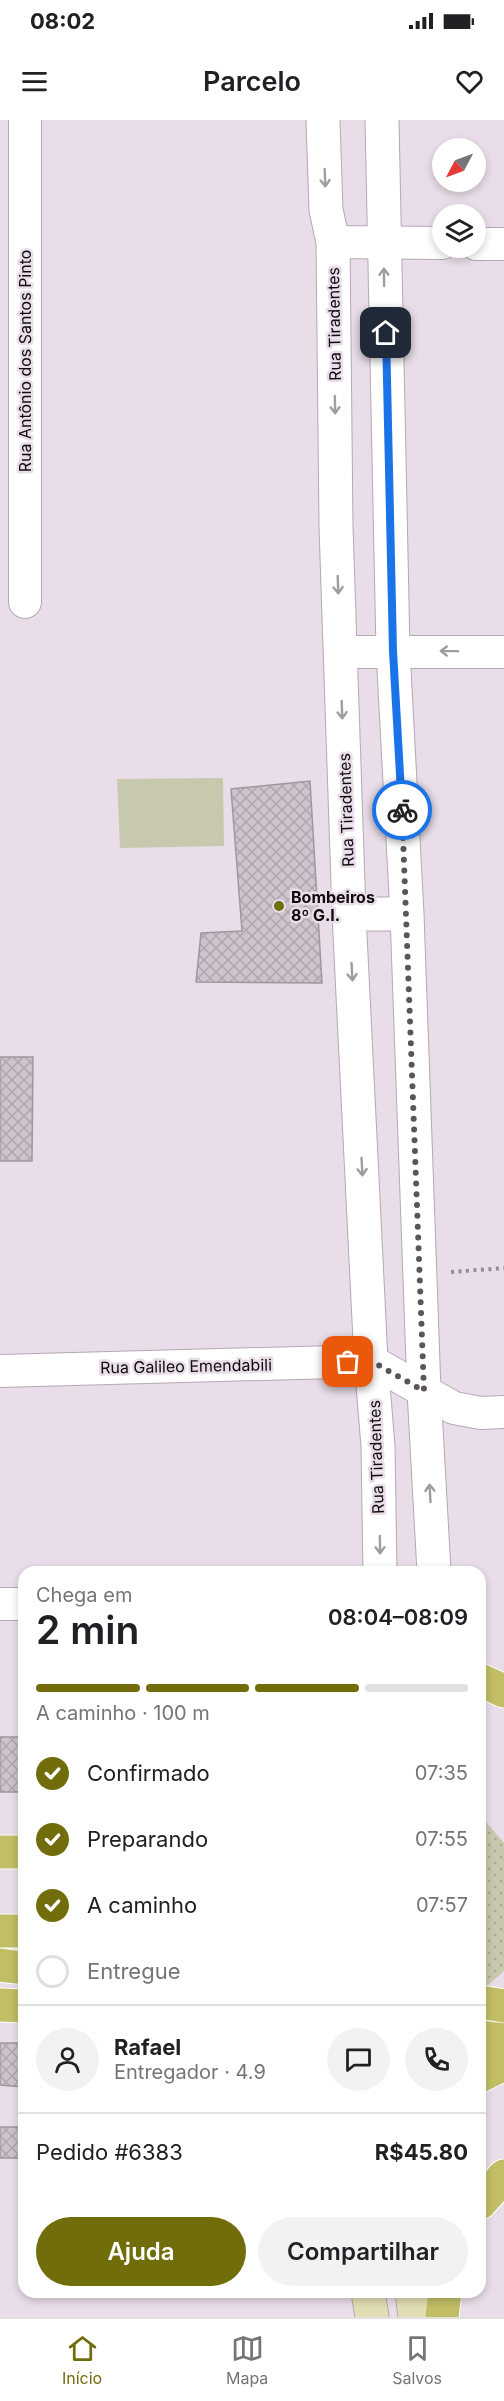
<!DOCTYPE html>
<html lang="pt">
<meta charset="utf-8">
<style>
:root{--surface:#fff;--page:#f2f2f2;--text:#202124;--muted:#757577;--line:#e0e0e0;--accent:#716d0b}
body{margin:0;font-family:Inter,sans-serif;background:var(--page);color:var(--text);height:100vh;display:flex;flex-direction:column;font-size:22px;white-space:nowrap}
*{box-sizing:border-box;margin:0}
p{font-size:20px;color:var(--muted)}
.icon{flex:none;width:33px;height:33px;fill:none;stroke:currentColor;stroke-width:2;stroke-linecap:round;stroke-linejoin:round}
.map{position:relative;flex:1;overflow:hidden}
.details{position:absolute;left:18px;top:1446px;width:468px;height:732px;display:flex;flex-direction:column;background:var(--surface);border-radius:18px;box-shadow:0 3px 9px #0003}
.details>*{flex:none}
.needle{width:39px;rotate:229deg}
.buttons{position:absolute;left:432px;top:18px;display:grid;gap:12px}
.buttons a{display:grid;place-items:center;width:54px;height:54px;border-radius:50%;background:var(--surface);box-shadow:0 3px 9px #0003;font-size:30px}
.pin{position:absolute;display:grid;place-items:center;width:51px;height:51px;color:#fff;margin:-26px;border-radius:12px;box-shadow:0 3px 9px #0006}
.courier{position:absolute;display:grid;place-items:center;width:60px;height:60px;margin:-30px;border:4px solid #1a73e8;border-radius:50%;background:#fff;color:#222;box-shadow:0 2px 8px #0007}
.headline em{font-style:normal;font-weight:600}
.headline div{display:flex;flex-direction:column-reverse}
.headline{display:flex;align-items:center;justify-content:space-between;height:102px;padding:0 18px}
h1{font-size:39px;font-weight:600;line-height:45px}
.bar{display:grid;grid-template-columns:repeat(4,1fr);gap:9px 6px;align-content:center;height:72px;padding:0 18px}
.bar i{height:8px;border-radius:4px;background:var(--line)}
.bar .on{background:var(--accent)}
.bar p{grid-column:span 4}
.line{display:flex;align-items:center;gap:15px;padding:0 18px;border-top:2px solid var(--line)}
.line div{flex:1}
.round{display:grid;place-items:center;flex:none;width:63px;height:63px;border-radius:32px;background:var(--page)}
ol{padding:0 18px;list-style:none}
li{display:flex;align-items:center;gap:18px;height:66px}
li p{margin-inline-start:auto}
li .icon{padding:6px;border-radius:50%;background:var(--accent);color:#fff;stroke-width:4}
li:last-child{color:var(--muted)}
li i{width:33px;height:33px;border:3px solid var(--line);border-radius:50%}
.cta{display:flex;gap:12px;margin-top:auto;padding:12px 18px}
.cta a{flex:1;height:69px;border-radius:36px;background:var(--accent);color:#fff;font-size:24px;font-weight:600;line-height:69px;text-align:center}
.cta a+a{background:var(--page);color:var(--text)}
.status{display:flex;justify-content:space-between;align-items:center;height:42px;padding:0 30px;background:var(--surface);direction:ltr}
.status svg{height:16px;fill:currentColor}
header{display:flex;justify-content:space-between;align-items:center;height:78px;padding:0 18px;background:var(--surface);font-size:27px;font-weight:600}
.dock{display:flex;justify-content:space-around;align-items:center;height:84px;border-top:2px solid var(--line);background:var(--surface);font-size:16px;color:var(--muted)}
.dock a{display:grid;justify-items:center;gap:3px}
.dock .on{color:var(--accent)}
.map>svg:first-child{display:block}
.green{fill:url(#green-dots)}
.pitch{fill:#c8c8ae}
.building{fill:url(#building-cross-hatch);stroke:#a096a0;stroke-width:1.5}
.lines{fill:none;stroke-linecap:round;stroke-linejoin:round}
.minor-casing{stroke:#b4a9b3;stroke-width:34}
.tertiary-casing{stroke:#b4a9b3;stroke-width:35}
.secondary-casing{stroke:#b4a9b3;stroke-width:35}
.primary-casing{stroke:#fff;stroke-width:35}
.path{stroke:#958c95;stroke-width:4;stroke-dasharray:3 4.5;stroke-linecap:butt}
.minor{stroke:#fff;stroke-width:32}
.tertiary{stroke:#fff;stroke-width:33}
.secondary{stroke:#e0deb2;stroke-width:33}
.primary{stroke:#c1be66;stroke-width:33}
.oneway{stroke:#9f9d9f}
.done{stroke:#5b545b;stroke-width:6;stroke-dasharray:0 10.8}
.route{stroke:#1a73e8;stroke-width:8}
.poi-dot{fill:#716d0b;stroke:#e8dde8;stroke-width:2}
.labels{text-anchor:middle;stroke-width:5;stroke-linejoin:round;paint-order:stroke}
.street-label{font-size:16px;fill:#0f0b0f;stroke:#e8dde8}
.poi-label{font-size:16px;font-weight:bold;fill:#0f0b0f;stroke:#e8dde8;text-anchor:start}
</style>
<div class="status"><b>08:02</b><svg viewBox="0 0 49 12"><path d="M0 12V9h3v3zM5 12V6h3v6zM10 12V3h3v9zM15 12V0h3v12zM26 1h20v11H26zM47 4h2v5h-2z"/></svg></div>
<header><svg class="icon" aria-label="menu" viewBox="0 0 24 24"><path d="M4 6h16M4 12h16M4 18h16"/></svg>Parcelo<svg class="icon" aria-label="heart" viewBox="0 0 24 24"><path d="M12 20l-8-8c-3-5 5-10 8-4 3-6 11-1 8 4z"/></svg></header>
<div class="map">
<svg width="504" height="2197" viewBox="0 0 504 2197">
<defs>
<pattern id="green-dots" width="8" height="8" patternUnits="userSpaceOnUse" patternTransform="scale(1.5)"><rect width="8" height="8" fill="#c8c8ae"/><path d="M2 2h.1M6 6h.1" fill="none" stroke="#abaa94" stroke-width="1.8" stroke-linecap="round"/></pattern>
<pattern id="building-cross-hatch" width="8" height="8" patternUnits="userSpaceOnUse" patternTransform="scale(1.5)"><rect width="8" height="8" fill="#cec3cd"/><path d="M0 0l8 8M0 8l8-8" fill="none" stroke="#b0a6af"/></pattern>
</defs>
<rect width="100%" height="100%" fill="#e8dde8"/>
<path class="green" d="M480,1695L504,1723V1851L480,1872Z"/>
<path class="pitch" d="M223,658L224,726L120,728L117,659Z"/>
<path class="building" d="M310,661L322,863L196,862L201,813L242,811L231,669Z
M0,937H33L32,1041H0Z
M0,1617H21V1672H0Z
M0,1923H24V1967L0,1965Z
M0,2007H24V2038H0Z"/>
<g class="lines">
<g class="minor-casing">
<path id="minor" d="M333,122L442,123
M476,124H504
M25,482V0
M340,532H504
M0,1251L371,1241L454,1288L481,1293L504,1292
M0,1484H24"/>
</g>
<g class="tertiary-casing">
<path id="tertiary" d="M323,0L326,90L333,122L336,407L349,794L371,1241L378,1326L380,1452
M382,0L393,531L407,794L424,1271L434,1452
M349,794H407"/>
</g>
<g class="secondary-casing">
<path id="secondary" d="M368,2172L372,2197
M412,2172L415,2197"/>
</g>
<g class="primary-casing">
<path id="primary" d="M480,1560L504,1571
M0,1732H24
M0,1811H24
M0,1845L24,1848
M480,1882L504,1886
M0,1885L24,1886
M480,1917L504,1920
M480,1956L504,1944
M480,2083L504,2056
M442,2197L445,2172"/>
</g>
<path class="path" d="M451,1152L504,1148"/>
<use href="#minor" class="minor"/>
<use href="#tertiary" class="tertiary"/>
<use href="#secondary" class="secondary"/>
<use href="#primary" class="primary"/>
</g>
<defs><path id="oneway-shaft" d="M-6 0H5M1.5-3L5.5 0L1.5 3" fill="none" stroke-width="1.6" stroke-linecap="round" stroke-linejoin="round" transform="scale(1.5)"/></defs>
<g class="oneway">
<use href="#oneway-shaft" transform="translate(325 58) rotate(88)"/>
<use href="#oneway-shaft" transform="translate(384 157) rotate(-91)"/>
<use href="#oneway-shaft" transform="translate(335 285) rotate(89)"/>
<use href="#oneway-shaft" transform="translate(338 465) rotate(88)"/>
<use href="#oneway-shaft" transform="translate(449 531) rotate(-179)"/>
<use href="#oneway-shaft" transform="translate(342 590) rotate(88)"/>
<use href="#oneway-shaft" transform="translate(352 852) rotate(87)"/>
<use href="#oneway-shaft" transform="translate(362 1047) rotate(87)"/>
<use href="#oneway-shaft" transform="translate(430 1373) rotate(-93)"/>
<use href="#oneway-shaft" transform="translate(380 1425) rotate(89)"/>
</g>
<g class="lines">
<path class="done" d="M348,1242L371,1241L424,1271L402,690"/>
<path class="route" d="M386,213L393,531L402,690"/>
</g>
<circle class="poi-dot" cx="279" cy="786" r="6"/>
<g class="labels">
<g class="street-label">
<text transform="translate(334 204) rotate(-91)" y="6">Rua Tiradentes</text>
<text transform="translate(25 241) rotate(-90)" y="6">Rua Antônio dos Santos Pinto</text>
<text transform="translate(346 690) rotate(-92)" y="6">Rua Tiradentes</text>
<text transform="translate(186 1246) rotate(-1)" y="6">Rua Galileo Emendabili</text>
<text transform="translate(376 1337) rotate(-92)" y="6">Rua Tiradentes</text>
</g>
<g class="poi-label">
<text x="291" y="783">Bombeiros<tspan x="291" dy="18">8º G.I.</tspan></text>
</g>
</g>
</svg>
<div class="buttons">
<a><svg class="needle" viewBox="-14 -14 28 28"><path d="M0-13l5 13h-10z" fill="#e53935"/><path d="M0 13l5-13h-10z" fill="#757577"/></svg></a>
<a><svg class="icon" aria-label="layers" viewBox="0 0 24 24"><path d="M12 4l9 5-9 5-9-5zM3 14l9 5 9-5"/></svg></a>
</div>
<div class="pin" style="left:348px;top:1242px;background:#ea580c"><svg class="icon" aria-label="bag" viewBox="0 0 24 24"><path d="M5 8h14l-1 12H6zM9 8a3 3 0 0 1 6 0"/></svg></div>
<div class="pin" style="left:386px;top:213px;background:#1f2937"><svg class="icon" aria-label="home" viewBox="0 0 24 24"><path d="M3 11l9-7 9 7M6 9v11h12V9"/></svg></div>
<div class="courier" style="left:402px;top:690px"><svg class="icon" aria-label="bike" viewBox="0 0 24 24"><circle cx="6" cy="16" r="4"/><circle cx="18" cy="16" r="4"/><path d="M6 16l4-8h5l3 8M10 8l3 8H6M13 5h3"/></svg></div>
<section class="details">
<div class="headline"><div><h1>2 min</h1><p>Chega em</p></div><em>08:04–08:09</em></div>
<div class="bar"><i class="on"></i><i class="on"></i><i class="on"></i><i></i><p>A caminho · 100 m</p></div>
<ol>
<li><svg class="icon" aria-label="check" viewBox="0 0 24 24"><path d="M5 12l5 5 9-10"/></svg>Confirmado<p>07:35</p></li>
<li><svg class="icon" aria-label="check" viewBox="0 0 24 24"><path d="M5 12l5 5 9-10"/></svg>Preparando<p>07:55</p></li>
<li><svg class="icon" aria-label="check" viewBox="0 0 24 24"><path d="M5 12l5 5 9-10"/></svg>A caminho<p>07:57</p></li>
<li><i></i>Entregue</li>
</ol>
<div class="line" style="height:108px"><a class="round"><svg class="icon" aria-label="person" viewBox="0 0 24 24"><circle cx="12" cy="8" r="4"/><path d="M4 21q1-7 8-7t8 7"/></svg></a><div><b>Rafael</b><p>Entregador · 4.9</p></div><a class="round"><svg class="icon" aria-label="chat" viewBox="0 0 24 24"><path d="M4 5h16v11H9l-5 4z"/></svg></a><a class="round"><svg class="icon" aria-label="phone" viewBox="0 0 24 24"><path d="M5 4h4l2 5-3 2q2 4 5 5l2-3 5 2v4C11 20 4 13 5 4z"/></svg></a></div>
<div class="line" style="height:78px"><div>Pedido #6383</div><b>R$45.80</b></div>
<div class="cta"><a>Ajuda</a><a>Compartilhar</a></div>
</section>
</div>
<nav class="dock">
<a class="on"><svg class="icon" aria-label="home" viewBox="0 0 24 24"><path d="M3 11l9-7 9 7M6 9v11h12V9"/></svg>Início</a>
<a><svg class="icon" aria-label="map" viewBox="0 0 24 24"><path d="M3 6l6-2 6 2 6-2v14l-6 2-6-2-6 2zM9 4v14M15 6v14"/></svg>Mapa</a>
<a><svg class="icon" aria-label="saved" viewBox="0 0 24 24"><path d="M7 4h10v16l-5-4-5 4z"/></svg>Salvos</a>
</nav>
